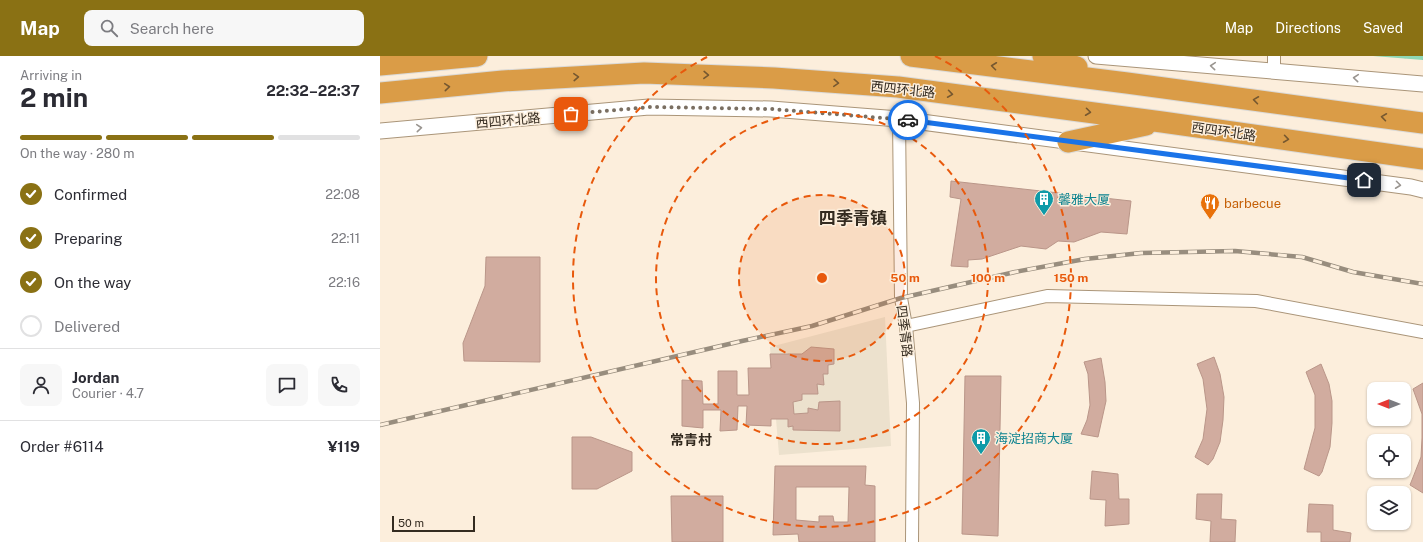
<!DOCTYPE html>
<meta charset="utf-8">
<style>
:root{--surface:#fff;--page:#f7f7f7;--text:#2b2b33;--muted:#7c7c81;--line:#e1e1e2;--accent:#8a7114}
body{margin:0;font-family:"Public Sans","Noto Sans SC",sans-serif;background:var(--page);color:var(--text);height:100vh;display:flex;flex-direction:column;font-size:15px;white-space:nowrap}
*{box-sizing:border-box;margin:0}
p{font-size:13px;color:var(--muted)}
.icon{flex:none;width:22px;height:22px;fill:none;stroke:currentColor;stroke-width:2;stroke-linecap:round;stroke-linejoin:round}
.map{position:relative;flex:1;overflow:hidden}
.details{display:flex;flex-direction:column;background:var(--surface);width:380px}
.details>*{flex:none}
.needle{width:26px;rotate:270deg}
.controls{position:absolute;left:987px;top:326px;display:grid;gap:8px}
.controls a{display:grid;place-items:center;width:44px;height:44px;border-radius:8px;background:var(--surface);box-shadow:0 1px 3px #0004;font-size:20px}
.scale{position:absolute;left:12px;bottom:10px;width:83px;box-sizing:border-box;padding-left:4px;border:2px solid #342b20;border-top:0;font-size:11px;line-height:14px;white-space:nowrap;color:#342b20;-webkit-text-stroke:3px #fceedc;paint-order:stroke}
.pin{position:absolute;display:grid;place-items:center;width:34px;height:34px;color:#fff;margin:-17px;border-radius:8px;box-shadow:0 2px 6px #0006}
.courier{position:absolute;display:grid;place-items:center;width:40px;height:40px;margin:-20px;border:3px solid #1a73e8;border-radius:50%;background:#fff;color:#222;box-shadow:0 1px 5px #0007}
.headline em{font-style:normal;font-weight:700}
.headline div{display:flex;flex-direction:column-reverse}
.headline{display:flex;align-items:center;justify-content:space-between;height:68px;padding:0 20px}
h1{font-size:26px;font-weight:700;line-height:30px}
.bar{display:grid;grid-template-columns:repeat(4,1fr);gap:6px 4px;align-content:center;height:48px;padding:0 20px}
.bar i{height:5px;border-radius:3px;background:var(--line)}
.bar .on{background:var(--accent)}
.bar p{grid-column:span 4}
.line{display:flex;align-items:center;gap:10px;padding:0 20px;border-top:1px solid var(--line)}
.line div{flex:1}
.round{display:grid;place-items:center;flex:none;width:42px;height:42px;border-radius:8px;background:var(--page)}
ol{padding:0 20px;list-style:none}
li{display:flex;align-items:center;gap:12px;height:44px}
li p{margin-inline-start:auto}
li .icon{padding:4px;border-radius:50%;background:var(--accent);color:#fff;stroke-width:4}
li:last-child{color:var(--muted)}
li i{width:22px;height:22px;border:2px solid var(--line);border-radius:50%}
header{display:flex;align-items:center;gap:24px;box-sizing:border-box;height:56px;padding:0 20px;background:var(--accent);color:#fff}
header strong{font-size:19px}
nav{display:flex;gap:22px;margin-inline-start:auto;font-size:14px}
.search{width:280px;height:36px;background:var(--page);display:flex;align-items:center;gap:10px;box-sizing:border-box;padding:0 14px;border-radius:8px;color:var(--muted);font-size:15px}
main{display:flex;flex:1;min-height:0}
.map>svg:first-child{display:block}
.education{fill:#ece1cd}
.park{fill:url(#park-crowns)}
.building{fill:#d1ac9f;stroke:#ba9689;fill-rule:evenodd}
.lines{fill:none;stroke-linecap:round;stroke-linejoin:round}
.minor-casing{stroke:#aa9579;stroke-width:14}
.tertiary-casing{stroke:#aa9579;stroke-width:17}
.trunk-casing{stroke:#dad9d7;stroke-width:23}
.minor{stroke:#fff;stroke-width:12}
.tertiary{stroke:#fff;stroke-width:15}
.trunk{stroke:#da9c47;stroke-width:21}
.rail-casing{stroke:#988d7e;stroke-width:4.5}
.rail{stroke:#fceedc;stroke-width:3;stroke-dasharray:9;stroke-linecap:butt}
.oneway{stroke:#765830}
.oneway2{stroke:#9a9590}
.done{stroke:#7a6f62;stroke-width:4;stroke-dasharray:0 7.2}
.route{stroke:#1a73e8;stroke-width:5}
.ring{fill:none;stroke:#e8590c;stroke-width:2;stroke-dasharray:7 5}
.labels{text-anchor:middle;stroke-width:3;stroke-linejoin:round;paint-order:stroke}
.street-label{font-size:13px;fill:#342b20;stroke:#fceedc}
.culture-label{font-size:13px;fill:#0d838f;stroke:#fceedc;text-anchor:start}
.food-label{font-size:13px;fill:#c56008;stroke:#fceedc;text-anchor:start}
.neighbourhood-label{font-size:14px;font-weight:bold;fill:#342b20;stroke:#fceedc}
.district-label{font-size:17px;font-weight:bold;fill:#342b20;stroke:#fceedc}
.centre{fill:#e8590c;stroke:#fceedc;stroke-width:2}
.ring-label{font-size:12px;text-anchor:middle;font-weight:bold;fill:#e8590c;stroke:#fceedc;stroke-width:3;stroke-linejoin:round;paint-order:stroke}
</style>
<header>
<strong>Map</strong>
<div class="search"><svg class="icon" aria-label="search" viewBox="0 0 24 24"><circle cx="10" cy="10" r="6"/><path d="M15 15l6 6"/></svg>Search here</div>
<nav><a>Map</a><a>Directions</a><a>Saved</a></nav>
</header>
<main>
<section class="details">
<div class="headline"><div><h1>2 min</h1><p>Arriving in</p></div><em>22:32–22:37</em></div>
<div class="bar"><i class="on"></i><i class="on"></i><i class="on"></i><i></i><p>On the way · 280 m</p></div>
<ol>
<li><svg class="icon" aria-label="check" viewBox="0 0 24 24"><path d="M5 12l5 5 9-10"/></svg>Confirmed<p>22:08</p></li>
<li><svg class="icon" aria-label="check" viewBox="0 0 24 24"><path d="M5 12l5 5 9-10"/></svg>Preparing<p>22:11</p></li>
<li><svg class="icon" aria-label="check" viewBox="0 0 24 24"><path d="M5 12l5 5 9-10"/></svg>On the way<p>22:16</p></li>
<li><i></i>Delivered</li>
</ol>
<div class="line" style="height:72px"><a class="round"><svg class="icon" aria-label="person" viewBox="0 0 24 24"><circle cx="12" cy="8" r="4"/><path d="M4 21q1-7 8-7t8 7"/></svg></a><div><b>Jordan</b><p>Courier · 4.7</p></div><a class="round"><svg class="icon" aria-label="chat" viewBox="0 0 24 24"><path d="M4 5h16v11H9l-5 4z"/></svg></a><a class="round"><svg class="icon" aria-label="phone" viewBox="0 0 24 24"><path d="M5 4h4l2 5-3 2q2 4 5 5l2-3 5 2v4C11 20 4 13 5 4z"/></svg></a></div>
<div class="line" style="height:52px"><div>Order #6114</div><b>¥119</b></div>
</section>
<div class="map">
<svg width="1043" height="486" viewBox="0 0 1043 486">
<defs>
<pattern id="park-crowns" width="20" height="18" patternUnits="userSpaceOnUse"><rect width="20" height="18" fill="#8ed8b5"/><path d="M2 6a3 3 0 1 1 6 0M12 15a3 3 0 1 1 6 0" fill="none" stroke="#7bba9b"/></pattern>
</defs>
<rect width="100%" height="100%" fill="#fceedc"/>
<path class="education" d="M505,261L511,390L399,399L390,291Z"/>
<path class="park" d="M993,0H1043V4Z"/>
<path class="building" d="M571,125L751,145L747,178L721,176L694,186L678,185L666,193L641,190L602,203L588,204V211L571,210L581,143L570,141Z
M106,201H160V306L84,305L83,287L105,230Z
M431,291L454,293V308L448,309V318H443L444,329L437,328L438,338H422V344L413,346L414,358L428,357V352L438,354L439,346L460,345V375L413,374V370L408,371V363H391V370L366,369L367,350H358L357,374L340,375L341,354H323V372L302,370V324L322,325L323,348H338V315H357V339H369L368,312H391L390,298H422Z
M834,301L840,318L844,341L843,364L840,386L833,403L828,409L815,401L823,383L827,353L823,323L817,308Z
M721,302L725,326L726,345L718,381L701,378L707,364L710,349L708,318L704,306Z
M941,308L949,328L952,345V367L950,391L942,416L939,420L924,413L935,372V339L926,316Z
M585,320H621L618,480L582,478Z
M1043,327V437L1030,429L1041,401L1042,382V358L1033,333Z
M192,381H211L252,396V415L217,433H192Z
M395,410H486L485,429L495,430V486H419L418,478L393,479ZM416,431H469L468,466H454L453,460H439V466L416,464Z
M712,415L738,418L739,443H749V468L725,470L726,444L710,443Z
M817,438H842L841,463L856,464L855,486H830L831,465L816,463Z
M291,440H343V486H292Z
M929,448L953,449V474L971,477L970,486H941V476H927Z"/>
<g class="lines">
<g class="minor-casing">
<path id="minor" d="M894,0V15
M519,63L521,242L526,270L533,347L532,486
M526,270L667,240L876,245L1043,276"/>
</g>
<g class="tertiary-casing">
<path id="tertiary" d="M716,0L1043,28
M0,75L269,51L391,53L519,63L1031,131L1043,134"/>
</g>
<g class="trunk-casing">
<path id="trunk" d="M531,0L747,27L1043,67
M663,0L697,11
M0,9L97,0
M0,37L123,25L264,17L394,22L518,31L782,66L1043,103
M688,86L766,69"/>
</g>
<use href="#minor" class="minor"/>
<use href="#tertiary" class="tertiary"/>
<use href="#trunk" class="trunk"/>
<g class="rail-casing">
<path id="rail" d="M0,369L362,285L432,270L521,242L635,216L705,203L761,197L855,195L922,201L973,216L1043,228"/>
</g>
<use href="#rail" class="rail"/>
</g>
<defs><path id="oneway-chevron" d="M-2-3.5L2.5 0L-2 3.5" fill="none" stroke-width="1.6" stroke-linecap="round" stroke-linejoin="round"/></defs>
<g class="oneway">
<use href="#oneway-chevron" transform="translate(614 10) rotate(-173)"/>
<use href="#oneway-chevron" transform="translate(326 19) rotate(2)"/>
<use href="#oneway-chevron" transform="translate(196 21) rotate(-3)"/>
<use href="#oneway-chevron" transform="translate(456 27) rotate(4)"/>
<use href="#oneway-chevron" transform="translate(67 31) rotate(-5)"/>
<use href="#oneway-chevron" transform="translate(570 38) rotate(8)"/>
<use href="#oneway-chevron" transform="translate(876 44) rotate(-172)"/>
<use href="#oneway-chevron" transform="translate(708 56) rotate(7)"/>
<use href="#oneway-chevron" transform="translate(1004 61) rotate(-172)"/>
<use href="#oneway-chevron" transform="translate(906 83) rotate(8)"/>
</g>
<g class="oneway2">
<use href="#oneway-chevron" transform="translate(833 10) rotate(-175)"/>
<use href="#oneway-chevron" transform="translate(976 22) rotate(-175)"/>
<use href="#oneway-chevron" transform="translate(39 72) rotate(-5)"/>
<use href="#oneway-chevron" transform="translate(1018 129) rotate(7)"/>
</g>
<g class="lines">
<path class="done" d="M191,58L270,51L391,53L528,64"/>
<path class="route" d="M528,64L984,124"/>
</g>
<circle cx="442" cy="222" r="83" fill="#e8590c" fill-opacity=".12"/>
<g class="ring">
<circle cx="442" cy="222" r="83"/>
<circle cx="442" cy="222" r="166"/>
<path d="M555 0A249 249 0 1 1 329 0"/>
</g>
<defs>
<g id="building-pin" transform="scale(1)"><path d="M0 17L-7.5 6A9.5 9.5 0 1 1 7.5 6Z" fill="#0f9aa8" stroke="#fceedc"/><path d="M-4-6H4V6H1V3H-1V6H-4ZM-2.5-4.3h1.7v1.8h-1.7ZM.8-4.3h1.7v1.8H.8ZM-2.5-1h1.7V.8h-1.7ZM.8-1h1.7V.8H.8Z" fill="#fff"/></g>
<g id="restaurant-pin" transform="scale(1)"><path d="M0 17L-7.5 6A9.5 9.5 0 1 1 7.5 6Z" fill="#e8710a" stroke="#fceedc"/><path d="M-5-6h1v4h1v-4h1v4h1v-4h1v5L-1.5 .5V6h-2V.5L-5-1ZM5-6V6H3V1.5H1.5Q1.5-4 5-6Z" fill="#fff"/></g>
</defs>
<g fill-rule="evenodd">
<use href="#building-pin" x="664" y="143"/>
<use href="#restaurant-pin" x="830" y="147"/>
<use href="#building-pin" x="601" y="382"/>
</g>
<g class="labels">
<g class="street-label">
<text transform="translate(523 33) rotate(6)" y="5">西四环北路</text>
<text transform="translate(128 64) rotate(-5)" y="5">西四环北路</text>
<text transform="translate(844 75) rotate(8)" y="5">西四环北路</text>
<text transform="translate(525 275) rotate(83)" y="5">四季青路</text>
</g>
<g class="culture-label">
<text x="678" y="148">馨雅大厦</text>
<text x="615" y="387">海淀招商大厦</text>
</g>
<g class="food-label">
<text x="844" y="152">barbecue</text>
</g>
<g class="neighbourhood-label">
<text x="311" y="389">常青村</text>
</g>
<g class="district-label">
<text x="473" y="168">四季青镇</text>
</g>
</g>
<circle cx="442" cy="222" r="6" class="centre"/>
<g class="ring-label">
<text x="525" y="226">50 m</text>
<text x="608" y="226">100 m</text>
<text x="691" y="226">150 m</text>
</g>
</svg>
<div class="controls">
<a><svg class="needle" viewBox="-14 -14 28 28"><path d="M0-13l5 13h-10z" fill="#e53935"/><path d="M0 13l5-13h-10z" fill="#7c7c81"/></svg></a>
<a><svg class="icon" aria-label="locate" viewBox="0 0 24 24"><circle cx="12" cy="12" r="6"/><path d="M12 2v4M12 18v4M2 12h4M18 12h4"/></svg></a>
<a><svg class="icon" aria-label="layers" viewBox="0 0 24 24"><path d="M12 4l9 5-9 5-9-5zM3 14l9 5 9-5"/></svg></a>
</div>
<div class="scale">50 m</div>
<div class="pin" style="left:191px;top:58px;background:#ea580c"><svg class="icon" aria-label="bag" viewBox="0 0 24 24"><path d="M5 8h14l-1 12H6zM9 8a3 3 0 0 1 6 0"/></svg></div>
<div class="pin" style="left:984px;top:124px;background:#1f2937"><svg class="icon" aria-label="home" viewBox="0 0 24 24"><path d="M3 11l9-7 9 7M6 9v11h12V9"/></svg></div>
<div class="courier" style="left:528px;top:64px"><svg class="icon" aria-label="car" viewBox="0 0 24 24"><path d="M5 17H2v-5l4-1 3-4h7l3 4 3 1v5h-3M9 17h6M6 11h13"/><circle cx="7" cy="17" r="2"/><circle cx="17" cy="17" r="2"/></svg></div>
</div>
</main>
